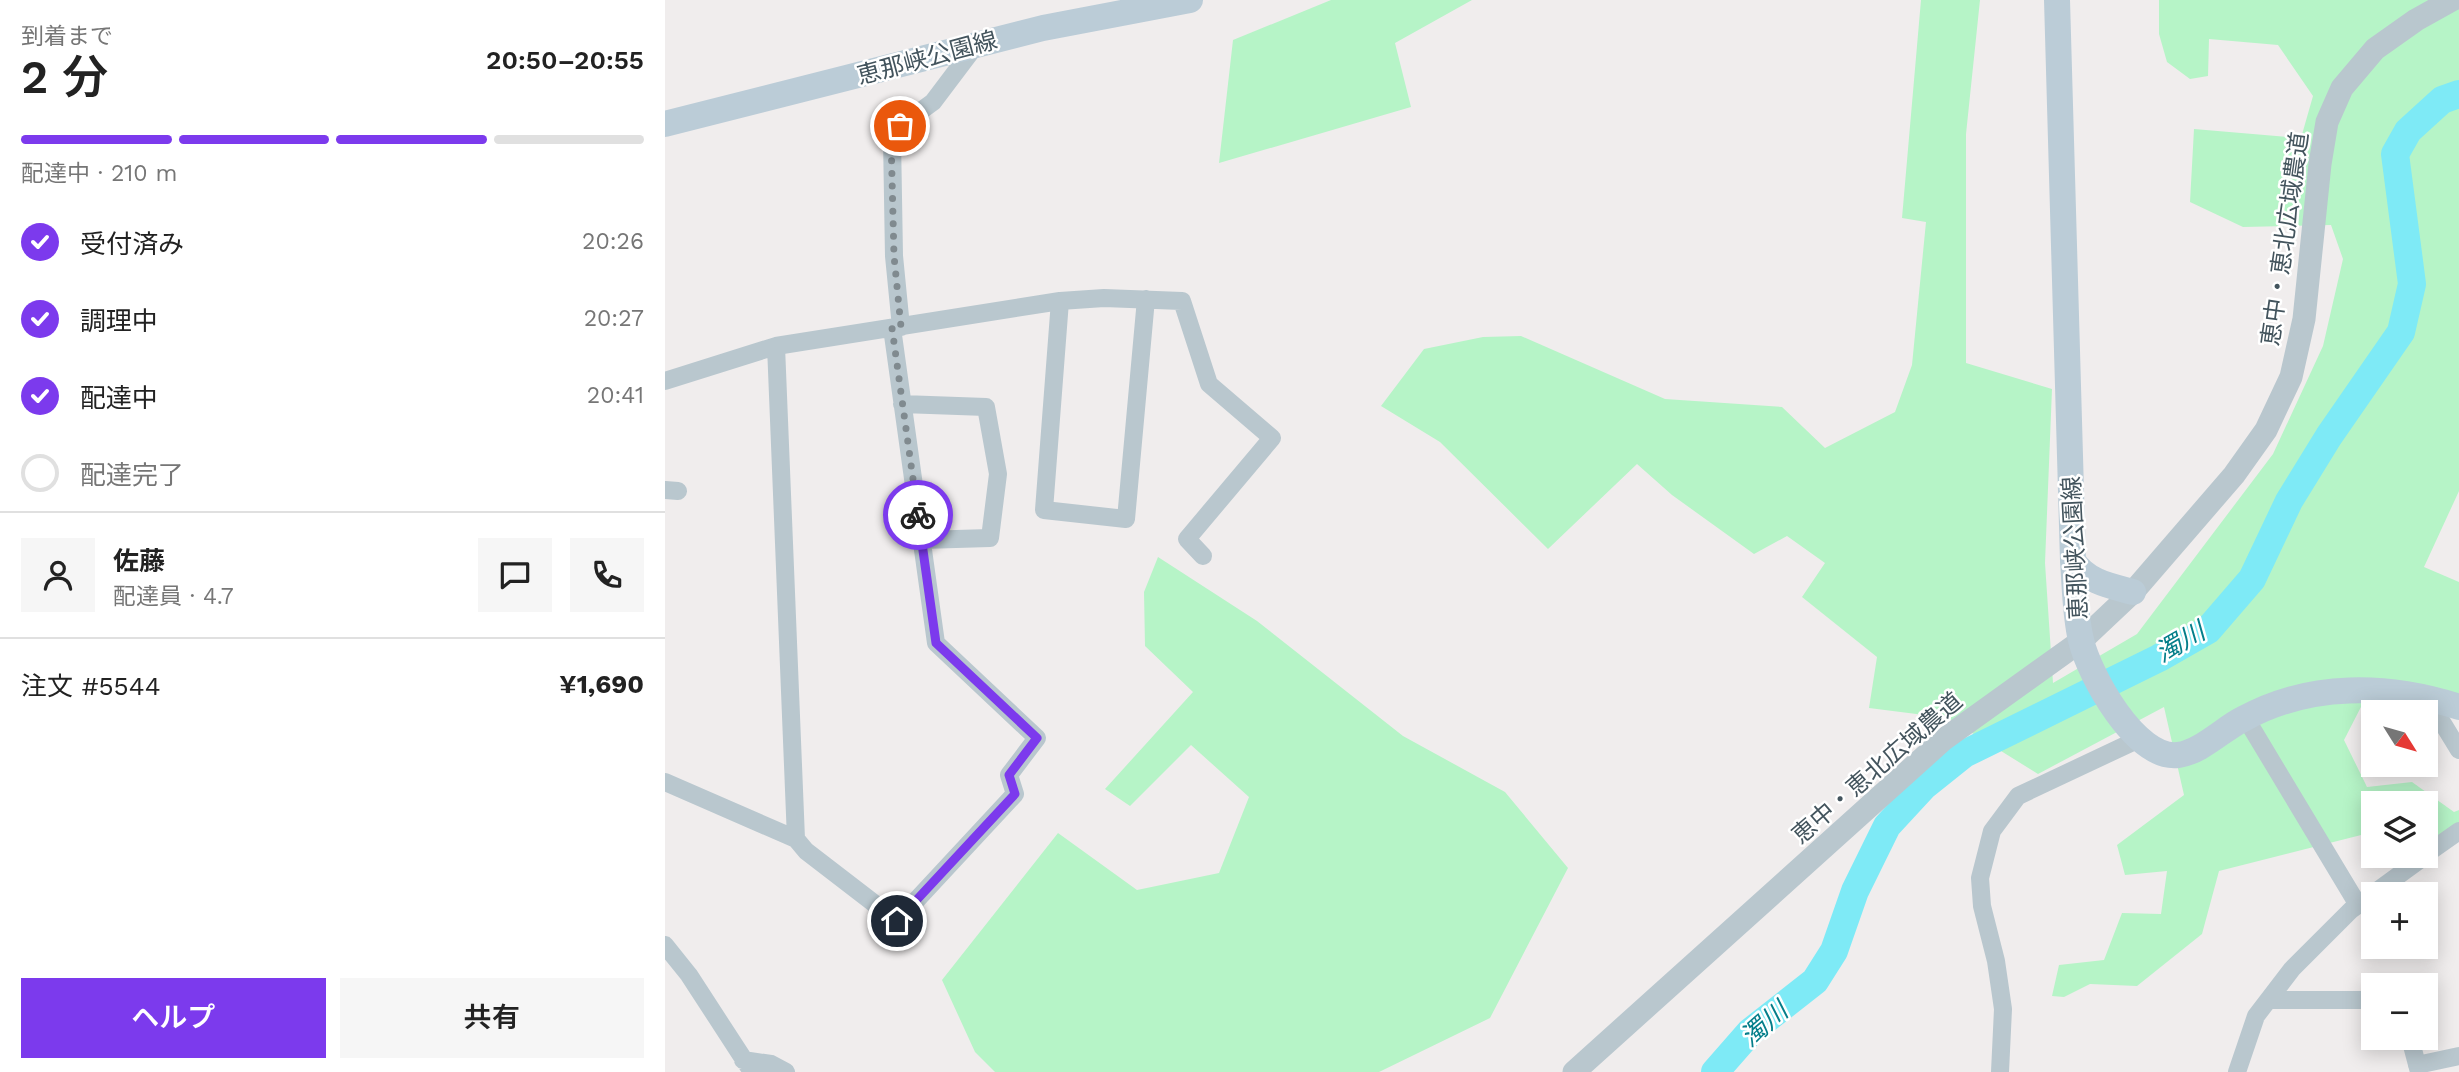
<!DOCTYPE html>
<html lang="ja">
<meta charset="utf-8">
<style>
:root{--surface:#fff;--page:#f6f6f6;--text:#222;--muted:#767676;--line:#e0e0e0;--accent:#7c3aed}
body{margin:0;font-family:"Work Sans","Noto Sans JP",sans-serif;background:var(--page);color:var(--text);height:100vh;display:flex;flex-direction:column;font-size:26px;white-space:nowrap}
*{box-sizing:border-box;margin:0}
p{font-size:23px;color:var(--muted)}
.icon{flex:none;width:38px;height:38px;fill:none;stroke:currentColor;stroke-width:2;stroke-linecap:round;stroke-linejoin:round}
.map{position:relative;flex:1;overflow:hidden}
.side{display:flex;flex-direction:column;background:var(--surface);width:665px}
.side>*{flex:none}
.needle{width:46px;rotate:127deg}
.controls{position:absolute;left:1696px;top:700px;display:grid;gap:14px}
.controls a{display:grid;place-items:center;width:77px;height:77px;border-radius:0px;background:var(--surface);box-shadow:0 4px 18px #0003;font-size:35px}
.pin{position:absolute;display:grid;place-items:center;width:60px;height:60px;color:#fff;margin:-30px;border:4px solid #fff;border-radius:50%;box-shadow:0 2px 7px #0007}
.courier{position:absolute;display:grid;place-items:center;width:70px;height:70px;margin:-35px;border:5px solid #7c3aed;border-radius:50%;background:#fff;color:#222;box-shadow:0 2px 9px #0007}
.headline em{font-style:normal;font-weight:600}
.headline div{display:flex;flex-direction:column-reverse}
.headline{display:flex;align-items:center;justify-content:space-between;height:119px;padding:0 21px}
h1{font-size:46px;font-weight:600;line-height:52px}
.bar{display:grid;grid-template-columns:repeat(4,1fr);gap:10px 7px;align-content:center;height:84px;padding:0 21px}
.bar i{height:9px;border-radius:5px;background:var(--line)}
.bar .selected{background:var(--accent)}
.bar p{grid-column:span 4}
.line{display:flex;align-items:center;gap:18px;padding:0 21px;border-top:2px solid var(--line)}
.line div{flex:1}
.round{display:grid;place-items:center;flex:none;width:74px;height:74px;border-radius:0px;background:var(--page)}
ol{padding:0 21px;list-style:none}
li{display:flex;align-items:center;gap:21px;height:77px}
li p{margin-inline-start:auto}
li .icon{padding:7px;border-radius:50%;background:var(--accent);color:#fff;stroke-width:4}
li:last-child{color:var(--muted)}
li i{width:38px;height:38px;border:4px solid var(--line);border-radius:50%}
.cta{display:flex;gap:14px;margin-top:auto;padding:14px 21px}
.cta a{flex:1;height:80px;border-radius:0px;background:var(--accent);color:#fff;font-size:28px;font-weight:600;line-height:80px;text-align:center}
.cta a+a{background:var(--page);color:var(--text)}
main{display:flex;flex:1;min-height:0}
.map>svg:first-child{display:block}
.green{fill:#b6f4c7}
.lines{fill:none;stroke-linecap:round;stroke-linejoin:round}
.river{stroke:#7eeaf6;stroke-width:28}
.minor{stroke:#b9c7ce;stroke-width:18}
.tertiary{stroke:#b9c7ce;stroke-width:23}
.secondary{stroke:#bbccd7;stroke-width:26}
.done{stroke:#808a8f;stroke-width:7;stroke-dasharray:0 12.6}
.route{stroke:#7c3aed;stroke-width:9}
.labels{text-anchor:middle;stroke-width:5;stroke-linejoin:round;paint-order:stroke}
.street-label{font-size:24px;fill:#43545d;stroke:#fff}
.water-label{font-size:26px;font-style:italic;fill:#047e8a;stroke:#fff}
</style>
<main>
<section class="side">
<div class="headline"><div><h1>2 分</h1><p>到着まで</p></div><em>20:50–20:55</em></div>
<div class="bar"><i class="selected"></i><i class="selected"></i><i class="selected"></i><i></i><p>配達中 · 210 m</p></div>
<ol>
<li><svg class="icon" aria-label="check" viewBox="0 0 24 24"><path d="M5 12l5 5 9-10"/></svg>受付済み<p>20:26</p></li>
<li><svg class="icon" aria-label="check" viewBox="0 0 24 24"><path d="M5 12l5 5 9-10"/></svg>調理中<p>20:27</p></li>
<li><svg class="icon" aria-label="check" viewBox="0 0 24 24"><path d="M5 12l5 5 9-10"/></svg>配達中<p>20:41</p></li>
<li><i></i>配達完了</li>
</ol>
<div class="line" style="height:126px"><a class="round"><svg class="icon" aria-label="person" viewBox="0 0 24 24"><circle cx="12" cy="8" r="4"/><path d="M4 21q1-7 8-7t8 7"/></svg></a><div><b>佐藤</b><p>配達員 · 4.7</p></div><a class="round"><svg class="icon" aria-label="chat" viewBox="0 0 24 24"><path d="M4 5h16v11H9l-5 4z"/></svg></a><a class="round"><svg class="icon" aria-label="phone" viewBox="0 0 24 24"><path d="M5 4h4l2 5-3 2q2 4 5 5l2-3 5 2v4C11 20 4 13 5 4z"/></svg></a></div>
<div class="line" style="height:91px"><div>注文 #5544</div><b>¥1,690</b></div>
<div class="cta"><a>ヘルプ</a><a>共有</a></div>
</section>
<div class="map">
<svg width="1794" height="1072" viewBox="0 0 1794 1072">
<rect width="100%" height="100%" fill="#f0eded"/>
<path class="green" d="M666,0H807L730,43L746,107L554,163L568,40Z
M1256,0H1315L1301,134V363L1387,389L1380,563L1388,683L1472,634L1608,454L1658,346L1678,259L1666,225L1578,227L1525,202L1529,129L1636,138L1648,96L1613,45L1544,39L1543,76L1525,79L1502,62L1494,34V0H1794V491L1759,567L1794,582V697L1767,693L1761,719L1760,712H1734L1698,703L1679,740L1702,787L1747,782L1789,812L1794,810V833L1789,826L1761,844L1760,803H1708V832L1554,871L1537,934L1472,986L1425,984L1399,997L1387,996L1394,965L1439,960L1457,913L1496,914L1502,871L1460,875L1452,845L1519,795L1499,707L1373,774L1283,718L1204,708L1212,657L1137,597L1160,563L1122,536L1089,554L1007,495L972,464L883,549L775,442L716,406L759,349L818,337L856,336L1000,399L1117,407L1160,448L1230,412L1247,365L1261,222L1237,218Z
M493,557L592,621L738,736L840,792L903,868L825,1018L714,1072H330L310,1052L277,980L393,833L472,890L554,873L584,797L526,745L465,806L440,789L528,692L480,646L479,592Z"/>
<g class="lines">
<path class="river" d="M1050,1072L1085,1032L1150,981L1169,951L1190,891L1222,826L1259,786L1299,754L1494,658L1543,630L1587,579L1624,501L1664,436L1736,332L1747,284L1730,154L1743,131L1777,100L1794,94"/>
<path class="minor" d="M395,301L379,510L461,519L481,299
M236,327L229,256L227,138L235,126L268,102L311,45
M111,346L131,839
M0,381L111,346L395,301L439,298L517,301L544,384L607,438L522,539L538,556
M237,404L321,407L333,474L325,538L257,540
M0,490L13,491
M1761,696L1794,750
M1580,717L1693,905
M0,782L131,839L141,851L232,921L350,794L344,775L372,738L271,643L227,328
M1760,855L1794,831
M0,945L24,975L87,1072
M1603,1000H1708
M1745,1038L1754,1072
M78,1060L106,1064L121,1072
M1752,1065L1794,1056
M1335,1072L1338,1009L1331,961L1317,906L1315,878L1327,831L1353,796L1474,739
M1572,1072L1591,1016L1627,969L1686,910L1760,856"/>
<path class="tertiary" d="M909,1072L1278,740L1416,641L1468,592L1569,475L1601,430L1626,377L1639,319L1655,164L1662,122L1677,88L1710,49L1751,20L1787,0"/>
<path class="secondary" d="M1392,0L1408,561C1410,587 1410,615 1416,640C1424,675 1471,760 1513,755C1536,752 1558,729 1578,719C1645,682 1723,684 1794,707
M0,124L378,28L525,0
M1408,561C1422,582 1445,586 1468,592"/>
</g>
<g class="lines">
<path class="done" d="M235,126L226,138L229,256L236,327L227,328L253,515"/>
<path class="route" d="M232,921L350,794L344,775L372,738L271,643L253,515"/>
</g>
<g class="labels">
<g class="street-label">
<text transform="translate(262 58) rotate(-15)" y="8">恵那峡公園線</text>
<text transform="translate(1620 239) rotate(-82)" y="8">恵中・恵北広域農道</text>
<text transform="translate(1410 548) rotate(-93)" y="8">恵那峡公園線</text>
<text transform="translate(1212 768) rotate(-41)" y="8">恵中・恵北広域農道</text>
</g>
<g class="water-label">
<text transform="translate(1515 642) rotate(-30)" y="9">濁川</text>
<text transform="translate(1099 1024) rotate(-41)" y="9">濁川</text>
</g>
</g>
</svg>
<div class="controls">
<a><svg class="needle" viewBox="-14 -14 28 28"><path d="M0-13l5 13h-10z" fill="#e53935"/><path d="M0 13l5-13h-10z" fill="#767676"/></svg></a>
<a><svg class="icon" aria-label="layers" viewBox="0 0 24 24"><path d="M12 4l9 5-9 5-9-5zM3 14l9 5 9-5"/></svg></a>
<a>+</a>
<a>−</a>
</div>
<div class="pin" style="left:235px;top:126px;background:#ea580c"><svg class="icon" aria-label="bag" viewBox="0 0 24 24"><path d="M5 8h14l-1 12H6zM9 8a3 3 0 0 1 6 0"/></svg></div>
<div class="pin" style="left:232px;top:921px;background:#1f2937"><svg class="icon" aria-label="home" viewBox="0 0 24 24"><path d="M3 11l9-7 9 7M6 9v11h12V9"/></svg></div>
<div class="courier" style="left:253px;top:515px"><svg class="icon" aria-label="bike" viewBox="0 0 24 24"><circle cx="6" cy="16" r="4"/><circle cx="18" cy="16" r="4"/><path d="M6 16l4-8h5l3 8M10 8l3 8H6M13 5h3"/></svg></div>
</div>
</main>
